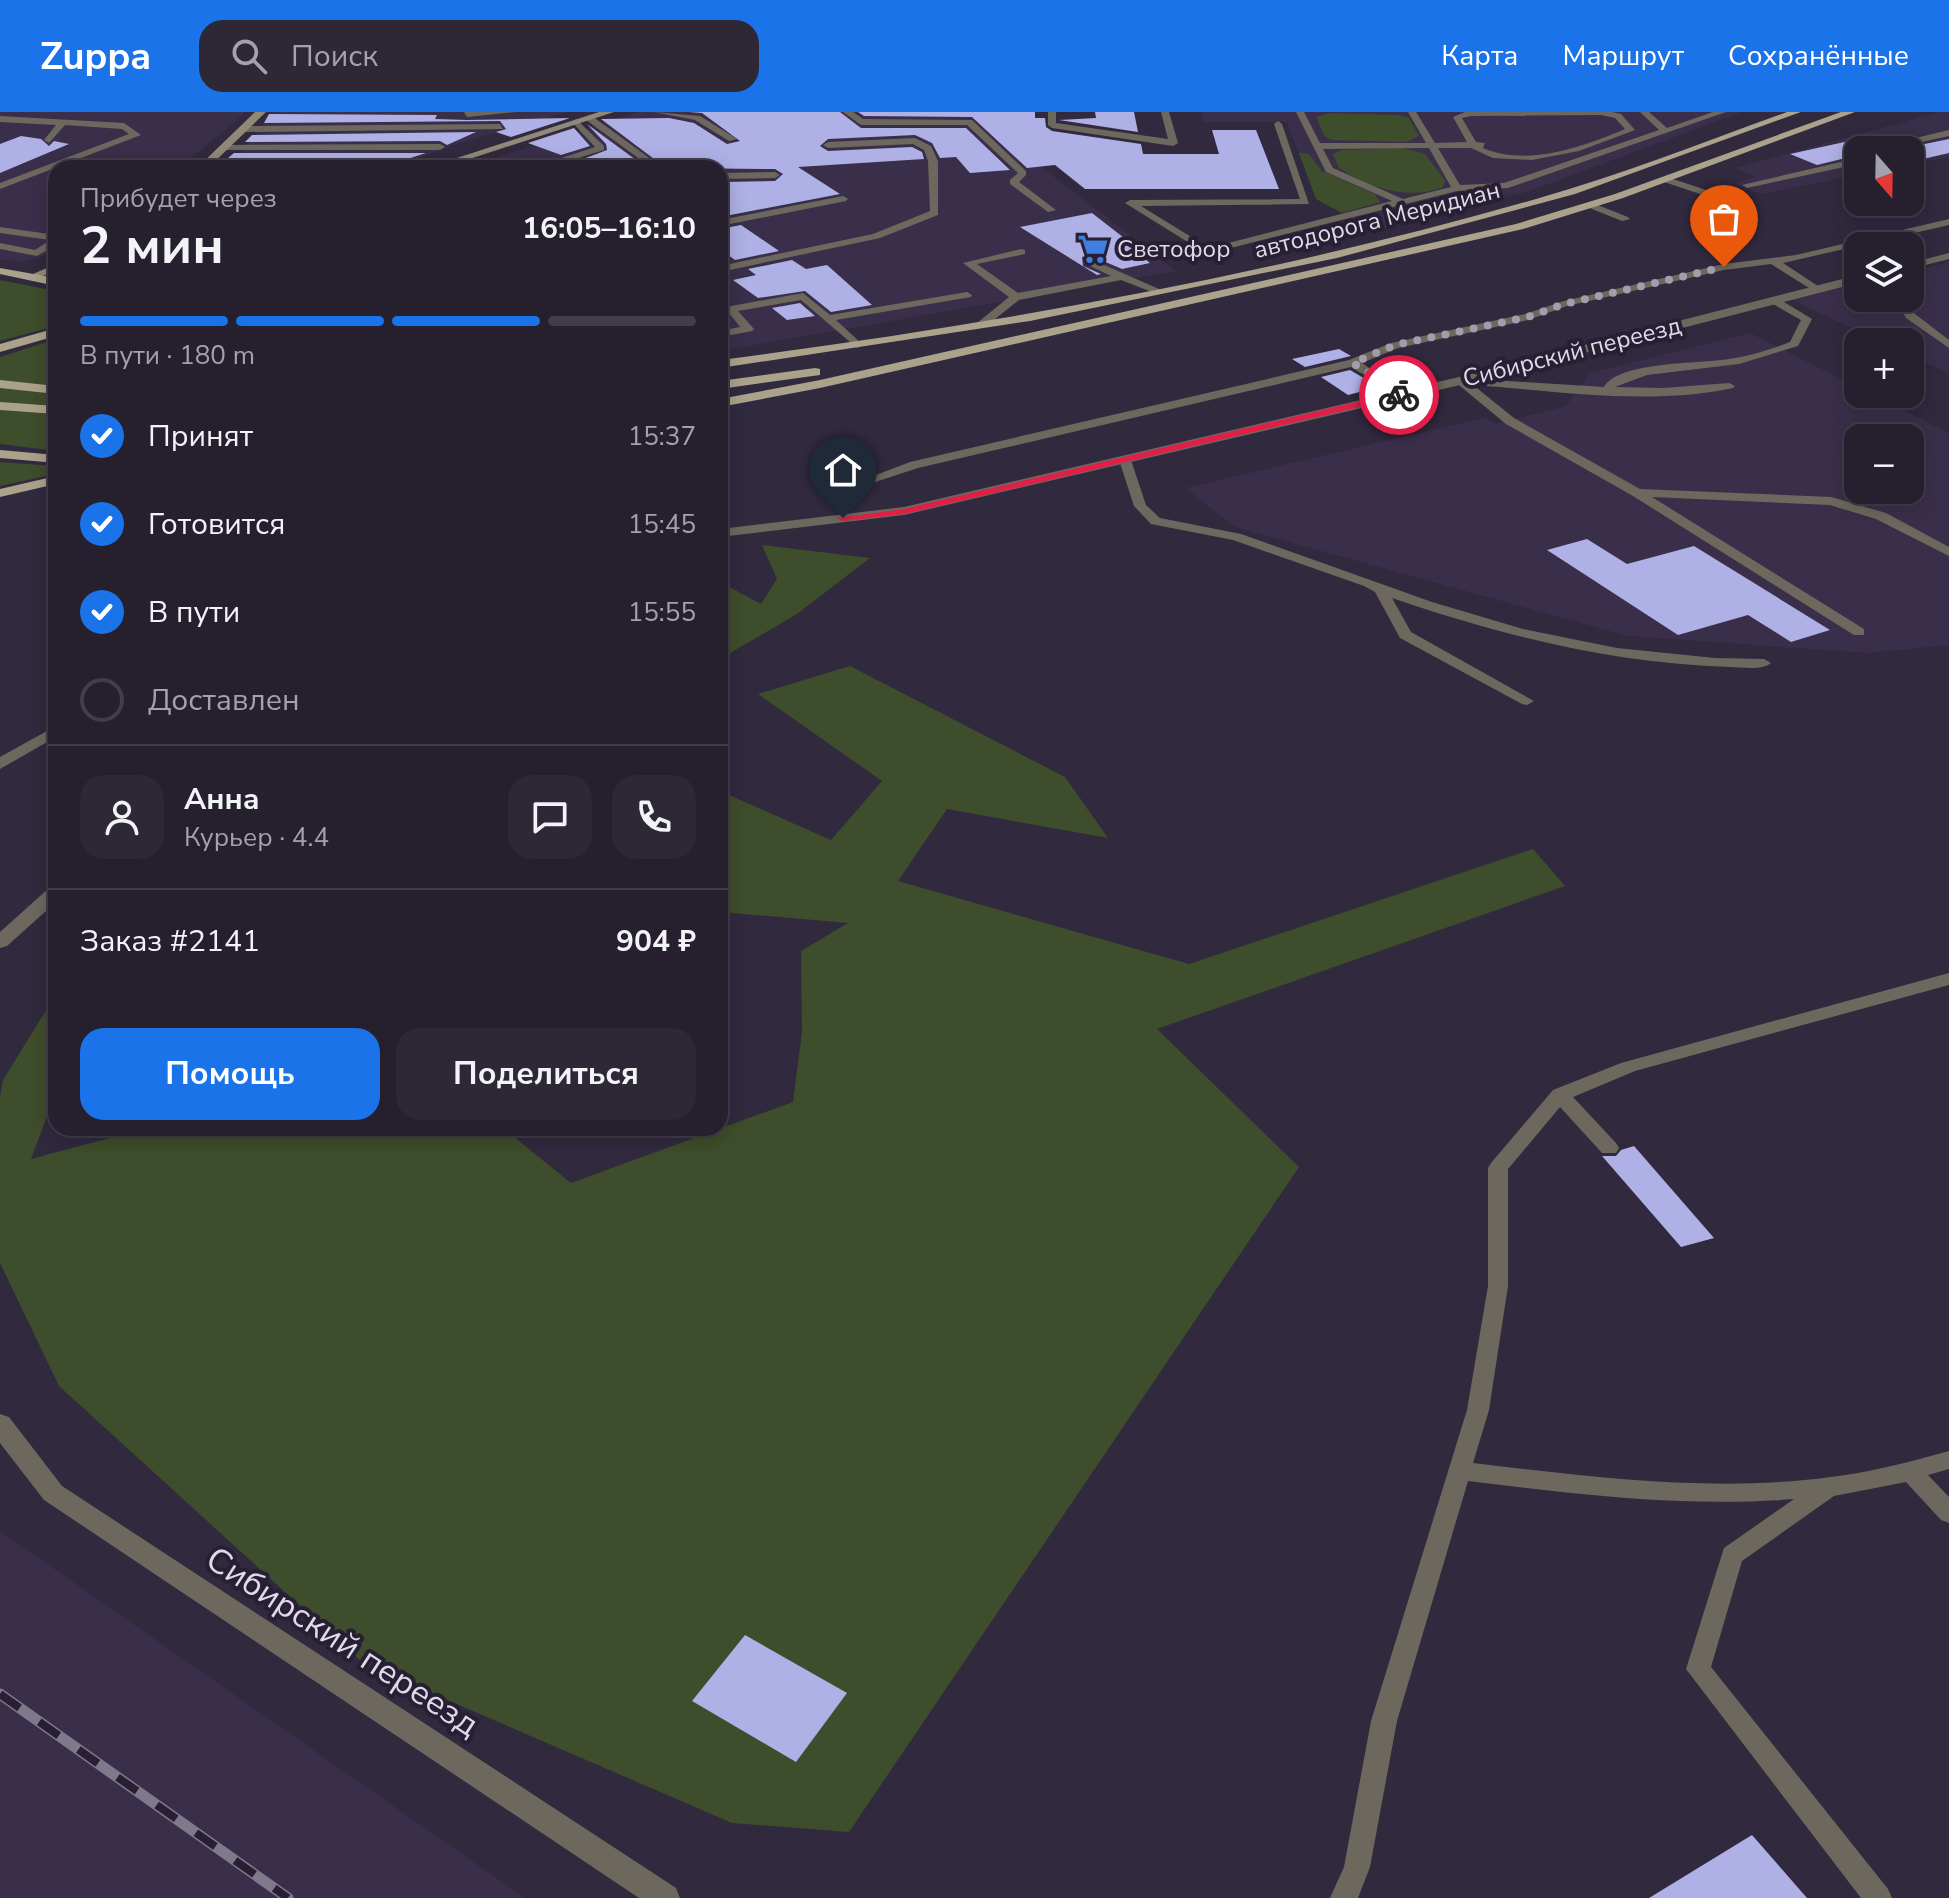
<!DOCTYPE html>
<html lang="ru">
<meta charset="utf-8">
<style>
:root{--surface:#251f2e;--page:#2d2736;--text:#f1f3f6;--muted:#a3a2aa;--line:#423d4a;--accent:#1a73e8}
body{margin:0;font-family:"Nunito Sans",sans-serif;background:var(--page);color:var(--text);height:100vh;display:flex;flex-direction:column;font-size:30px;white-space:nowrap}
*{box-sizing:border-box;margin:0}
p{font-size:26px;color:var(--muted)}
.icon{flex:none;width:44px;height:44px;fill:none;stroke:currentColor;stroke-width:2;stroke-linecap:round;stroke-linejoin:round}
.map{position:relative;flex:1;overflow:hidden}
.panel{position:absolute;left:48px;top:48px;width:680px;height:976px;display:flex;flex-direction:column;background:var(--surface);border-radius:24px;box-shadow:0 4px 20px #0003,0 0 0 2px var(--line)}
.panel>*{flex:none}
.needle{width:52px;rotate:160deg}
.buttons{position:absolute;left:1844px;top:24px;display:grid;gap:16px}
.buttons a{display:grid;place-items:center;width:80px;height:80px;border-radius:16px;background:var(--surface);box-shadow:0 4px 20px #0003,0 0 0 2px var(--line);font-size:40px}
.pin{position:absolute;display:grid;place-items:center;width:68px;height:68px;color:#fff;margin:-82px -34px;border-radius:50% 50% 50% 0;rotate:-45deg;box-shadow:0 0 8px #0007}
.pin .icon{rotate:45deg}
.courier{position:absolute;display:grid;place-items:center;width:80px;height:80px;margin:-40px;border:6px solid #e11d48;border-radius:50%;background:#fff;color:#222;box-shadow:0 2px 10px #0007}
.summary em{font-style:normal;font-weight:700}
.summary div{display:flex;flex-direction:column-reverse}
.summary{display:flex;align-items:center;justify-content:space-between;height:136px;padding:0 32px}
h1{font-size:52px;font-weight:700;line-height:60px}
.bar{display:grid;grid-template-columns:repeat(4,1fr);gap:12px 8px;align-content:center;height:96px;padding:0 32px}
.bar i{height:10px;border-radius:6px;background:var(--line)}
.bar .active{background:var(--accent)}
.bar p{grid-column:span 4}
.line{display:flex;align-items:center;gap:20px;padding:0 32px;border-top:2px solid var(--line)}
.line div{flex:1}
.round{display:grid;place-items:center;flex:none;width:84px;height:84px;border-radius:24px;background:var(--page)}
ol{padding:0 32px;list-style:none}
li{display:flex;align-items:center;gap:24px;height:88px}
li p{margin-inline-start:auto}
li .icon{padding:8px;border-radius:50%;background:var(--accent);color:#fff;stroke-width:4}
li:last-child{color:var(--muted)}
li i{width:44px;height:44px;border:4px solid var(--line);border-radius:50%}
.cta{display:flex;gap:16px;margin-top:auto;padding:16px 32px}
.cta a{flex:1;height:92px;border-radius:24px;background:var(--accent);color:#fff;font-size:32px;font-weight:700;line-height:92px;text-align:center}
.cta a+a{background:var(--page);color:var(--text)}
header{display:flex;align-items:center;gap:48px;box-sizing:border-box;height:112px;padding:0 40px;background:var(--accent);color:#fff}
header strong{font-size:38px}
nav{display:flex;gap:44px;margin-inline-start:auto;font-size:28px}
.search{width:560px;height:72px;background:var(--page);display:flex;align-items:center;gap:20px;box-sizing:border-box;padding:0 28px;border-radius:24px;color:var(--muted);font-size:30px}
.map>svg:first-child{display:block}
.built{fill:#3a2f4a;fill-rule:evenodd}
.green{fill:#3e4d2b}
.building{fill:#afb0e5}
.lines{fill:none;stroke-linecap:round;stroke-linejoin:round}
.lane{fill:#6d685d;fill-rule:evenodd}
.street{fill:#6d685d;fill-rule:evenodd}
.secondary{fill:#908977;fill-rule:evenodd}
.primary{fill:#aba28b;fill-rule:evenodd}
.rail-casing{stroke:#80798b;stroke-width:11}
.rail{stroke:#281f34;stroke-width:8;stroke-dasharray:24;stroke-linecap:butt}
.route{fill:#e11d48}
.done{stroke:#a29cac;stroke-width:8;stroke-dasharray:0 14.4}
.labels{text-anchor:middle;stroke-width:8;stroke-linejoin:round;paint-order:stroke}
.far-street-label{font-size:24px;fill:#dfdae8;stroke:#281f34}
.far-poi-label{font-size:24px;fill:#dfdae8;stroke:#281f34;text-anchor:start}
.near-street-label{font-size:34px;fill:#dfdae8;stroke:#281f34}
</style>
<header>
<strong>Zuppa</strong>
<div class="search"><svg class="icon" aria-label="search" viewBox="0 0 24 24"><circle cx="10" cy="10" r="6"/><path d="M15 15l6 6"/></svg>Поиск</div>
<nav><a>Карта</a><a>Маршрут</a><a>Сохранённые</a></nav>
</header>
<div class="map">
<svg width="1949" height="1786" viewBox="0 0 1949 1786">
<rect width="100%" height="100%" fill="#31293e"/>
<path class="built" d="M0,0H246L180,56H56V141L21,150L0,147Z
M272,0H568L462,30L392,56H236L234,50Z
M638,0H977L1017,36L1176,159L720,239V56H464Z
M1201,0H1742L1527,80L1373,119L1316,87L1287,10H1203Z
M1940,0H1949V45L1910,53V38H1858V63L1761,82L1734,71L1756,65L1735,56Z
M1949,150V262L1910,243V230H1881L1792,188L1858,172V186H1910V160Z
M1750,221L1858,275V282H1871L1949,321V533L1867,541L1628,524L1235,415L1185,376L1484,306L1496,312L1566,294L1590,261ZM1858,326H1910V378H1858Z
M0,1419L525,1786H0Z"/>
<path class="green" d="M1329,1L1400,3L1409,6L1419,24L1407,30L1332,28L1325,25L1316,5Z
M1404,36L1425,42L1445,68L1443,75C1409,89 1369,76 1339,56L1333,42L1341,38Z
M1299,41L1309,42L1322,59L1375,82L1380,90L1342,101L1316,87Z
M0,168L56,179V214L0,229Z
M56,227V339L0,332V245Z
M0,350L56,354V362L0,374Z
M762,433L870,446L797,502L720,547V470L761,492L777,467Z
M850,554L1065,665L1108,726L947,697L898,769L1189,852L1533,737L1565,774L1157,917L1299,1055L849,1720L732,1711L364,1552L59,1274L0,1151V985L3,968L56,882V980L31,1047L147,1016H503L571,1071L793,990L802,920L801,839L848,811L720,800V679L831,728L882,669L758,582Z"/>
<path class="building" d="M689,0H840L861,16H966L1010,58L970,61L956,45L940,46L932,31L915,23L828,27L820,34L828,39L912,35L922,40L924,47L798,55L840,82L720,105V70L775,69L783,62L775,57L666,56L601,7L669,6L694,11L727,32L740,29L702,1Z
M858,0H1035V6H1045L1046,15L1052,19L1141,32L1143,42H1219L1212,18H1256L1279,77H1085L1055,53L1027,56L972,5L864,4Z
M1095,0H1134L1138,20L1059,8L1096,6Z
M269,2L437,3L435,7L467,8L570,6L511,25L496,20L506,17L500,9L264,11Z
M587,12L647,56H598L578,49L607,38L606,32Z
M574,16L590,34L561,43L528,31Z
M476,20L447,33L440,29L245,30L252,23Z
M21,24L41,27L49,34L54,29L69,32L0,61V32Z
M1858,27V43L1817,53L1790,42Z
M1949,27V41L1910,50V35Z
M234,41H426L395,51L228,46Z
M1092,101L1137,136L1132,137L1150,151L1122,157L1089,143L1082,145L1083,154L1101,162L1097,163L1020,115Z
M741,113L779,139L735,148L720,137V117Z
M792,148L806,157L827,153L872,193L831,200L805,179L758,186L733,168L756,163L748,157Z
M800,191L815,204L787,208L772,196Z
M1339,237L1351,244L1305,255L1292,247Z
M1350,258L1379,275L1348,283L1321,265Z
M1587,427L1627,452L1694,434L1830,518L1791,530L1748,503L1678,523L1547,438Z
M1634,1034L1714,1126L1681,1135L1602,1044H1616L1621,1038Z
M745,1523L847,1581L796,1650L692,1589Z
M1752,1723L1807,1786H1649Z"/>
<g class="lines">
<path class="lane" d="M464,0H516L467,5Z
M654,0L700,4L737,27L729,29L695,8Z
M843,0H853L863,7L972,8L1026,59V63L1019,70L1056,98L1048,100L1010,72V68L1018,61L967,13H861Z
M1048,0H1056V11L1168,27L1161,0H1169L1178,31L1173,34L1052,16L1048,13Z
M1296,0H1304L1320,31H1426L1408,0H1416L1435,31L1467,30L1453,5L1465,0H1612L1621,2L1635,18L1579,39L1532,48L1493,46L1471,36H1438L1460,73L1504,71L1659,18L1640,0H1649L1667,16L1713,0H1726L1508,76L1457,79L1207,142L1125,91L1130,88L1300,87L1274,12L1278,9L1282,12L1309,92L1141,94L1209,136L1392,89L1326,60ZM1601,3L1615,6L1625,17C1583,35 1527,55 1483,36L1485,31L1476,30L1462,6L1471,4ZM1429,36L1451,75L1403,87L1333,56L1323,37Z
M589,3L592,4L663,56H652L586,8Z
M0,4L124,11L141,23L0,77V71L129,22L122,17L65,13L49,31L44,28L56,13L0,10Z
M576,7L604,34V38L546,56H531L595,35L572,10Z
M500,12L503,17L244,20L240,17L244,14Z
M1949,18V24L1884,38H1866Z
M915,26L931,34L938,49V103L880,126L720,160V154L873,122L930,99L928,49L924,38L913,32L828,36L823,33L828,30Z
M225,33L440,32L445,35L440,38H222Z
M1858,46V52L1747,76L1742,73Z
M207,49L389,52L394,55L204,54Z
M720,61L775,60L780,63L775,66L720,67Z
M1667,65L1724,84L1726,86L1718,88L1664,70L1662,68Z
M843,84L848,87L846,89L720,114V108Z
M1590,90L1628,105L1630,107L1622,109L1587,95V91Z
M1949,107V113L1783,151L1821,176V180L1817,181L1771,152L1724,158L1567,194L1528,208L1398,236L1362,251L1406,280L1408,282L1402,286L1351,255L918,356L869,372L863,368L910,350L1349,248L1391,231L1525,202L1564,189L1724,152L1796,143Z
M0,115L56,123V133L37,144L0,137V131L35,138L50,128L0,121Z
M1021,137L1025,138V142L977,152L1018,181L1111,164L1084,151V147L1088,146L1166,180L1157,182L1121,168L1019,188L985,215H977V211L1009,185L963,151Z
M720,171L726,172L727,174L720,177Z
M967,180L972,183L971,185L836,208L861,231L863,233L857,236L801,188L738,199L754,217L752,219L720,225V219L740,215L726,197L731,194L803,181L830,203Z
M1896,186H1906L1915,202L1949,228V236L1906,206Z
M1771,187H1779L1812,207L1798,234L1739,252L1647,263L1615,275L1663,276L1729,271L1735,274L1733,276C1649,294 1558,279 1473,273L1514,306L1640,377L1831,385L1886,401L1949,435V444L1876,407L1830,393L1652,385L1864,517V523H1854L1633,384L1506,312L1454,269L1460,266L1604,275C1619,249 1700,252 1729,247C1750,244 1770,238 1790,230L1801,208L1771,191Z
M1121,345L1131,348L1146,393L1160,406L1241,422L1432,490L1523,517L1617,536L1715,546L1764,547L1771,551C1762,559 1742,555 1730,555C1614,552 1500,523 1392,486L1411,520L1534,589L1527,593L1522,592L1400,526L1375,480L1364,474L1233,428L1151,412L1134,394L1119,348Z
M56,614V625L0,657V645Z
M1949,861V873L1635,959L1573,985L1616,1031L1619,1036L1616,1041H1602L1560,995L1508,1057V1174L1489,1298L1473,1351C1591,1365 1712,1381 1831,1365C1871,1360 1910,1350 1949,1339V1357L1928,1363L1949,1385V1411L1941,1408L1906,1370L1834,1384L1742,1449L1711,1555L1888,1777L1892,1786H1861L1686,1557L1724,1436L1794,1387C1685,1396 1576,1382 1468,1369L1397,1609L1370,1755L1358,1786H1330L1344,1755L1371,1609L1467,1298L1488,1174V1056L1491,1051L1553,978L1621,951Z"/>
<path class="street" d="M1949,141V147L1910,157V151Z
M1858,163V171L1460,273L904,403L720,425V417L904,395L1459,265Z
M56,774V790L7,834L0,836V820L49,776Z
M0,1302L9,1305L62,1374L676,1776L680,1786H639L44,1388L0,1331Z"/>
<path class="secondary" d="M255,0H266L208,56H197Z
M599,0H614L442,56H426Z
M56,152V159L32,168L26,165Z"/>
<path class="primary" d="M1787,0H1801L1575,82L1337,146L1030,209L720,256V248C995,212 1269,164 1536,87C1621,63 1704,30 1787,0Z
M1841,0H1855L1623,86L1523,117L820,276L720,295V287L820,268L1516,112L1615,82Z
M0,156L56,166V174L0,162Z
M56,216V224L0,240V232Z
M815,256L820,257V263L720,277V269Z
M0,268L56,274V282L0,276Z
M0,290L56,294V302L0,298Z
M0,338L56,343V351L0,346Z
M56,364V372L0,385V377Z"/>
<g class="rail-casing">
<path id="rail" d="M0,1582L288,1786"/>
</g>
<use href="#rail" class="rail"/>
</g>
<path class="route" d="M1399,280L1402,285L904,402L843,409L838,406L904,397Z"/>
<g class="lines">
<path class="done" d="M1399,283L1402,282L1353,251L1395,233L1528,205L1564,192L1724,155"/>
</g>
<defs>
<g id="supermarket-bare" transform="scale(2.4)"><path d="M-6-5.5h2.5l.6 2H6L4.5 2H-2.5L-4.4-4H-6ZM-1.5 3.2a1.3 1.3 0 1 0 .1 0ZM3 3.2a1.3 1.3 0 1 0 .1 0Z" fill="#3f7fe0" stroke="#281f34" stroke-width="2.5" paint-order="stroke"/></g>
</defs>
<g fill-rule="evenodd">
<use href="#supermarket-bare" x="1093" y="137"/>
</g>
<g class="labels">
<g class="far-street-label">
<text transform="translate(1377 108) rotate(-14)" y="8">автодорога Меридиан</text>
<text transform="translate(1572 240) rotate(-14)" y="8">Сибирский переезд</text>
</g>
<g class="far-poi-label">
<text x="1117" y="145">Светофор</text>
</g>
<g class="near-street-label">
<text transform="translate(343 1529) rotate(33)" y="12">Сибирский переезд</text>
</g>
</g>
</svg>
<div class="buttons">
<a><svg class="needle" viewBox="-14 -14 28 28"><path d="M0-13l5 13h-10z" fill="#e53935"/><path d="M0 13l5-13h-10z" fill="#a3a2aa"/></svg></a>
<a><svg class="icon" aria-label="layers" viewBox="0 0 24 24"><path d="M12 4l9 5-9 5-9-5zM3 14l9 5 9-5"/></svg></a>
<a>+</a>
<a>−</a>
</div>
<div class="pin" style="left:1724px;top:155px;background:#ea580c"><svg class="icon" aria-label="bag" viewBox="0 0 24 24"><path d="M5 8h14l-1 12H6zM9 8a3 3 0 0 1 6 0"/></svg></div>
<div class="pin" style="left:843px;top:406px;background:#1f2937"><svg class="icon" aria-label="home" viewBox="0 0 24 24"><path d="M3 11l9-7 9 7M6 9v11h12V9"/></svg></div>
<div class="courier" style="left:1399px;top:283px"><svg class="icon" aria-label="bike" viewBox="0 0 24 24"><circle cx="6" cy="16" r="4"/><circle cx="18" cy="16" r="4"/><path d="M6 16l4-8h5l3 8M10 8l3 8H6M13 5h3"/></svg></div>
<section class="panel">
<div class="summary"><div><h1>2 мин</h1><p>Прибудет через</p></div><em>16:05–16:10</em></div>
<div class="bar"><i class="active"></i><i class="active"></i><i class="active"></i><i></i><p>В пути · 180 m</p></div>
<ol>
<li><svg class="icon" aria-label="check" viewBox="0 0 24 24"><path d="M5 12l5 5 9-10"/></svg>Принят<p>15:37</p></li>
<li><svg class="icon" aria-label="check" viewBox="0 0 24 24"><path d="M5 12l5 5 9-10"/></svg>Готовится<p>15:45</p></li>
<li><svg class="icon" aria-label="check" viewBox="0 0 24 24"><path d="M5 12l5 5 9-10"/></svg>В пути<p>15:55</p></li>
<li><i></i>Доставлен</li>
</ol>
<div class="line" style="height:144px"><a class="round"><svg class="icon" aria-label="person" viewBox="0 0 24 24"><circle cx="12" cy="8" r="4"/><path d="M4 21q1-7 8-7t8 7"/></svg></a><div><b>Анна</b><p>Курьер · 4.4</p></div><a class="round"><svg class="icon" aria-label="chat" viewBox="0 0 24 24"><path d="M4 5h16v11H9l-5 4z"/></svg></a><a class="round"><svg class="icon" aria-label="phone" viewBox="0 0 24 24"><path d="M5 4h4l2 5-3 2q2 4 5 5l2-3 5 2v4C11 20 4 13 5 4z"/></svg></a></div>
<div class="line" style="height:104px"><div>Заказ #2141</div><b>904 ₽</b></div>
<div class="cta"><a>Помощь</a><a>Поделиться</a></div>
</section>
</div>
